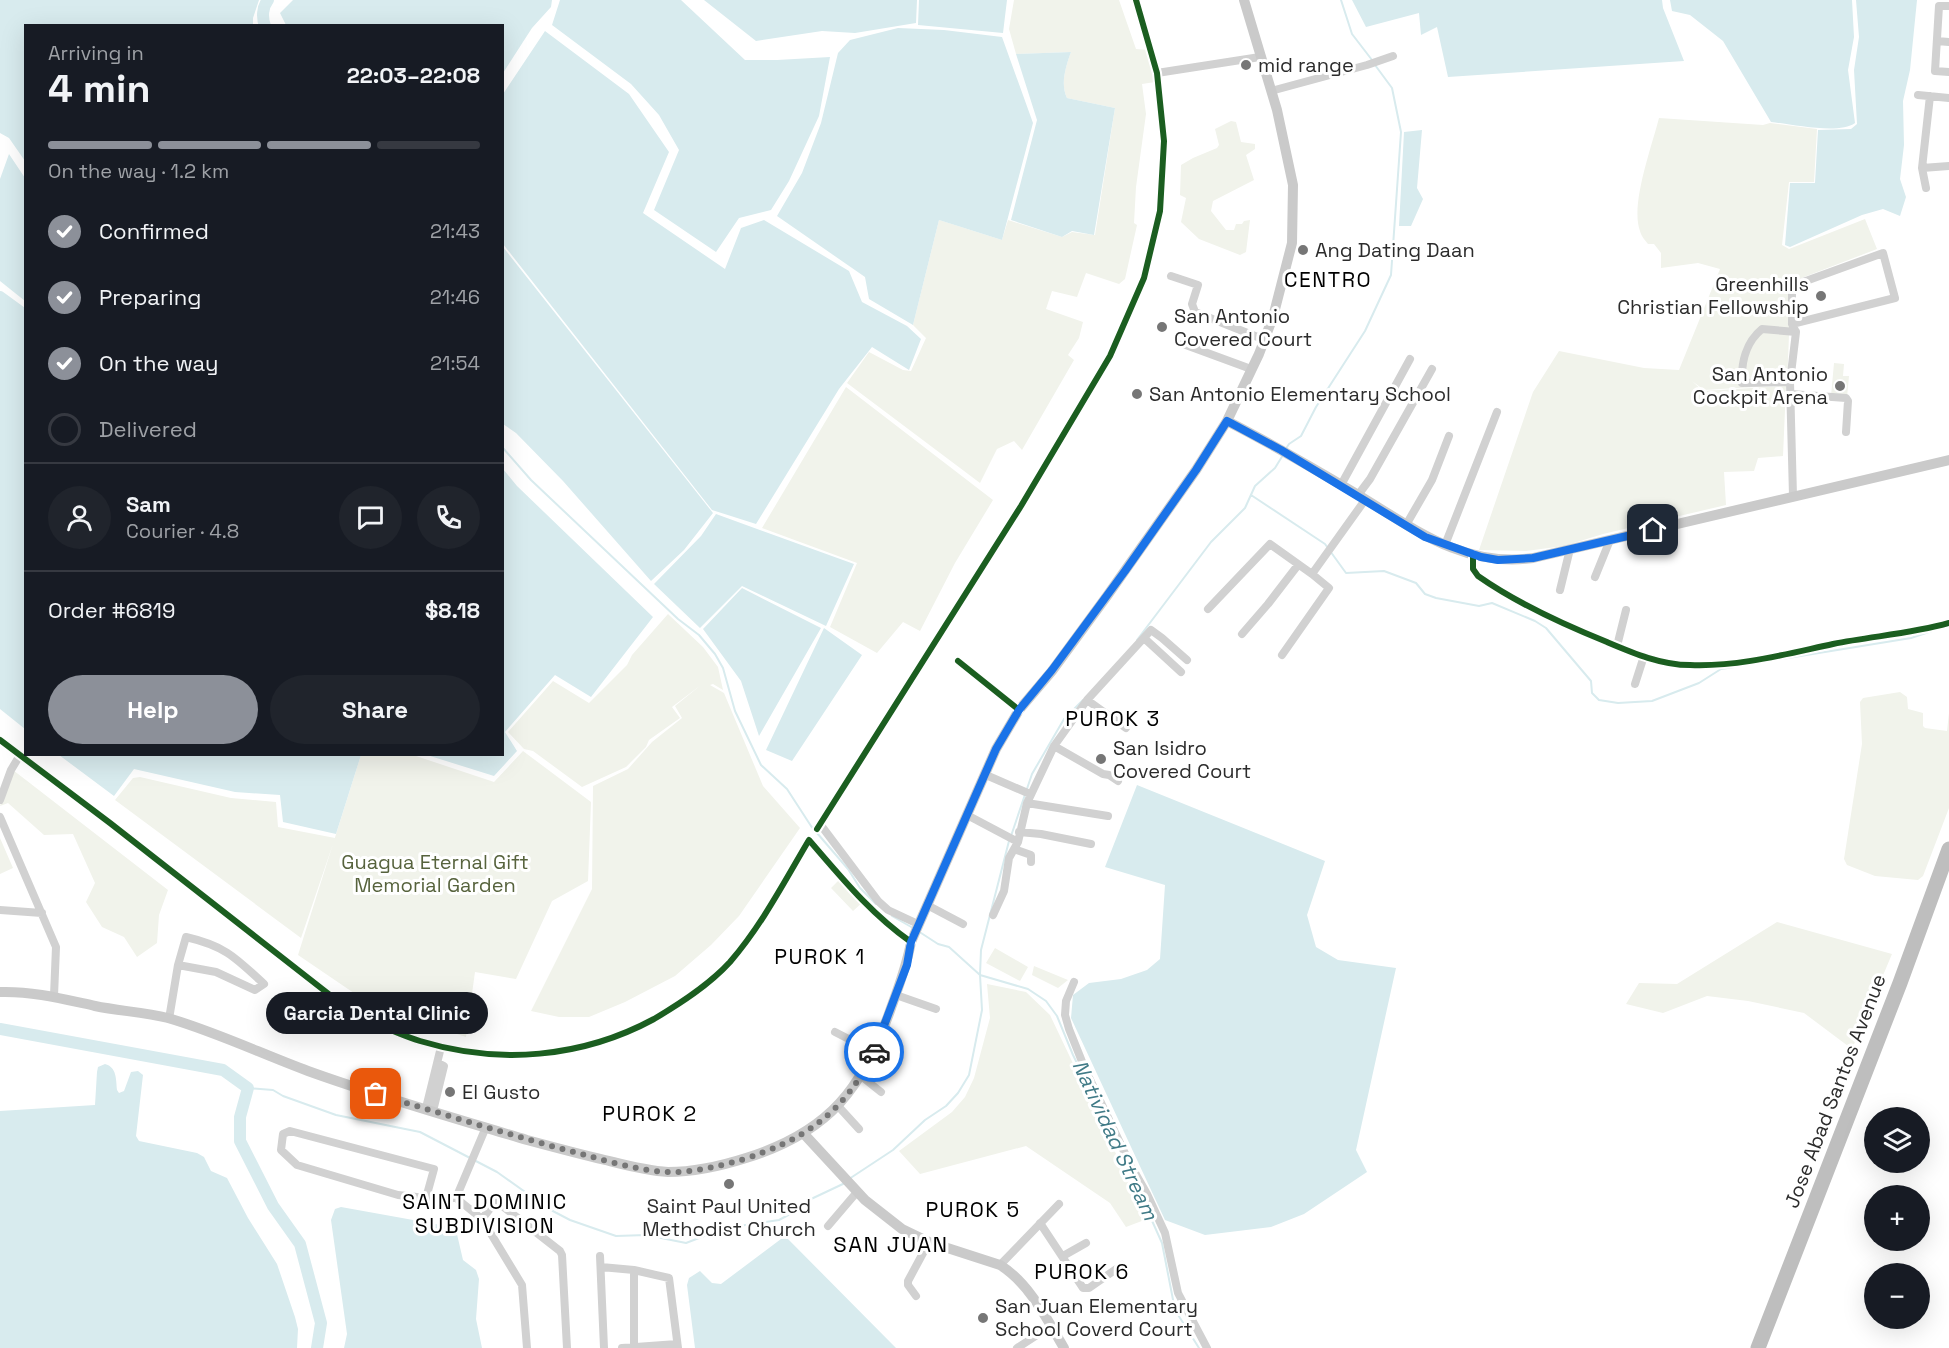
<!DOCTYPE html>
<meta charset="utf-8">
<style>
:root{--surface:#171b24;--page:#20242c;--text:#f1f3f6;--muted:#9ea1a6;--line:#363941;--accent:#8c9099}
body{margin:0;font-family:"Space Grotesk",sans-serif;background:var(--page);color:var(--text);height:100vh;display:flex;flex-direction:column;font-size:22px;white-space:nowrap}
*{box-sizing:border-box;margin:0}
p{font-size:20px;color:var(--muted)}
.icon{flex:none;width:33px;height:33px;fill:none;stroke:currentColor;stroke-width:2;stroke-linecap:round;stroke-linejoin:round}
.map{position:relative;flex:1;overflow:hidden}
.panel{position:absolute;left:24px;top:24px;width:480px;height:732px;display:flex;flex-direction:column;background:var(--surface);border-radius:0px;box-shadow:0 6px 24px #0002}
.panel>*{flex:none}
.fabs{position:absolute;left:1864px;top:1107px;display:grid;gap:12px}
.fabs a{display:grid;place-items:center;width:66px;height:66px;border-radius:50%;background:var(--surface);box-shadow:0 6px 24px #0002;font-size:30px}
.pin{position:absolute;display:grid;place-items:center;width:51px;height:51px;color:#fff;margin:-26px;border-radius:12px;box-shadow:0 3px 9px #0006}
.courier{position:absolute;display:grid;place-items:center;width:60px;height:60px;margin:-30px;border:4px solid #1a73e8;border-radius:50%;background:#fff;color:#222;box-shadow:0 2px 8px #0007}
.bubble{position:absolute;height:42px;border-radius:21px;background:var(--surface);box-shadow:0 6px 24px #0002;font-size:20px;font-weight:600;line-height:42px;text-align:center}
.summary em{font-style:normal;font-weight:600}
.summary div{display:flex;flex-direction:column-reverse}
.summary{display:flex;align-items:center;justify-content:space-between;height:102px;padding:0 24px}
h1{font-size:39px;font-weight:600;line-height:45px}
.bar{display:grid;grid-template-columns:repeat(4,1fr);gap:9px 6px;align-content:center;height:72px;padding:0 24px}
.bar i{height:8px;border-radius:4px;background:var(--line)}
.bar .active{background:var(--accent)}
.bar p{grid-column:span 4}
.line{display:flex;align-items:center;gap:15px;padding:0 24px;border-top:2px solid var(--line)}
.line div{flex:1}
.round{display:grid;place-items:center;flex:none;width:63px;height:63px;border-radius:32px;background:var(--page)}
ol{padding:0 24px;list-style:none}
li{display:flex;align-items:center;gap:18px;height:66px}
li p{margin-inline-start:auto}
li .icon{padding:6px;border-radius:50%;background:var(--accent);color:#fff;stroke-width:4}
li:last-child{color:var(--muted)}
li i{width:33px;height:33px;border:3px solid var(--line);border-radius:50%}
.button{display:flex;gap:12px;margin-top:auto;padding:12px 24px}
.button a{flex:1;height:69px;border-radius:36px;background:var(--accent);color:#fff;font-size:24px;font-weight:600;line-height:69px;text-align:center}
.button a+a{background:var(--page);color:var(--text)}
.map>svg:first-child{display:block}
.green{fill:#f1f3eb}
.water{fill:#d8ebee}
.lines{fill:none;stroke-linecap:round;stroke-linejoin:round}
.stream{stroke:#d8ebee;stroke-width:2}
.river{stroke:#d8ebee;stroke-width:12}
.street{stroke:#d1d1d1;stroke-width:8}
.secondary{stroke:#cacaca;stroke-width:10}
.highway{stroke:#bebebe;stroke-width:15}
.cycleway-casing{stroke:#fff;stroke-width:10}
.cycleway{stroke:#1b5e20;stroke-width:6}
.done{stroke:#767676;stroke-width:6;stroke-dasharray:0 10.8}
.route{stroke:#1a73e8;stroke-width:8}
.poi-dot{fill:#767676;stroke:#fff;stroke-width:2}
.labels{text-anchor:middle;stroke-width:6;stroke-linejoin:round;paint-order:stroke}
.poi-label{font-size:20px;fill:#2c2c2c;stroke:#fff;text-anchor:start}
.park-label{font-size:20px;fill:#57633d;stroke:#fff}
.street-label{font-size:20px;fill:#2c2c2c;stroke:#fff}
.neighbourhood-label{font-size:21px;letter-spacing:1.5px;fill:#000;stroke:#fff}
.water-label{font-size:21px;font-style:italic;fill:#417b87;stroke:#fff}
.quarter-label{font-size:22px;letter-spacing:1.5px;fill:#000;stroke:#fff}
</style>
<div class="map">
<svg width="1949" height="1348" viewBox="0 0 1949 1348">
<rect width="100%" height="100%" fill="#fff"/>
<path class="green" d="M1014,0H1119L1136,49L1149,50L1155,82L1142,84L1146,114L1136,187L1134,223L1137,225L1125,279L1119,284L1086,273L1077,297L1052,291L1046,309L1083,322L1079,338L1068,355L1074,360L1022,450L1014,441L997,449L980,483L847,383L869,352L903,370L911,371L926,338L913,325L939,220L1002,240L1008,220L1062,237L1072,232L1095,235L1115,108L1067,98C1060,84 1066,66 1071,52L1016,54L1009,29Z
M1659,118L1763,125L1770,123L1817,129L1814,182H1789L1782,245L1789,249L1865,219L1877,249L1799,279L1791,285L1787,385L1704,390L1692,381L1703,391L1786,386L1783,456L1758,458L1754,471L1724,472L1726,505L1603,534L1564,546L1526,551L1479,550L1533,392L1559,351L1644,368L1679,370L1720,269L1698,263L1661,268V253L1654,244H1648C1645,240 1641,236 1640,231C1630,205 1652,146 1659,118Z
M1231,121L1236,122L1241,142L1255,144V149L1246,155L1254,180L1213,201L1211,211L1226,230H1234L1236,224H1242L1244,221L1250,220L1246,252L1240,255L1199,239L1181,222L1186,198L1180,195L1181,165L1193,158L1217,148L1219,145L1215,129Z
M1834,363L1844,364L1843,376H1849L1847,397L1831,396Z
M846,387L993,500L955,563L920,631L903,622L877,653L830,627L857,563L762,528Z
M668,614L703,647L718,667L723,690L713,684L710,685L724,693L763,786L800,828L739,916L711,945L675,976L625,1002L589,1017H559L531,1011L592,889L593,786L628,769L652,742L682,718L675,706L701,685L672,707L680,718L649,740L646,747L626,767L582,787L533,751L524,749L508,732L553,681L589,703L627,665L632,655Z
M1900,692L1907,697L1908,709L1923,713V726L1925,728L1947,731L1949,713V808L1923,876L1918,880L1875,876L1847,865L1844,859L1862,744L1860,702L1863,698Z
M523,751L591,802L588,881L552,901L516,979L475,972L466,1037L373,1006L298,955L361,755H413L494,782Z
M13,770L168,890L159,915L157,943L137,957L124,937L102,927L86,902L95,883L73,834L44,835L8,803L0,806Z
M140,777L231,798L276,802L278,827L335,838L301,938L115,800L133,778Z
M0,838L13,868L0,874Z
M841,878L863,902L853,911L831,888Z
M1777,922L1892,954L1852,1049L1804,1013L1748,1001L1707,996L1663,1013L1626,1004L1639,983L1677,984Z
M995,948L1028,967L1020,981L986,963Z
M1034,966L1068,980L1058,988L1032,975Z
M987,984L1026,992L1050,1015L1147,1219L1126,1227L1110,1203L1026,1146L920,1174L899,1151L952,1112L965,1097L974,1078L990,1018Z"/>
<path class="water" d="M0,0H259L253,18V25L26,26L25,161L9,138L0,133Z
M293,0H552L551,7L532,28L503,73L502,26L286,25L280,13Z
M560,0H681L745,60H777L830,57L819,116L789,181L771,210L739,218L716,252L654,210L679,150L659,115L631,84L552,25Z
M704,0H917L916,23L855,33L822,31L756,41Z
M919,0H1007L1003,33L918,25Z
M1352,0H1662L1663,8L1684,61L1448,77L1437,27L1421,35L1419,13L1366,27Z
M1670,0H1852L1854,37L1848,70L1855,123C1839,135 1791,124 1771,122L1723,41L1690,15L1672,11Z
M1856,0H1917L1910,70L1903,101L1904,145L1900,179L1906,197L1900,216L1883,209L1862,215L1790,247L1785,245L1790,183H1815L1818,130L1851,129L1857,124L1854,70L1859,37Z
M898,28L944,30L1002,37L1033,123L1002,240L939,220L913,325L869,299L865,277L777,216L802,173L821,123L838,53L850,40Z
M545,31L629,94L669,152L643,213L725,269L741,228L764,220L849,271L862,302L907,326L921,339L909,370L872,347L839,389L756,524L712,510L503,244V94Z
M1071,52C1066,66 1060,84 1067,98L1115,108L1094,235L1072,231L1062,237L1011,220L1037,120L1016,54Z
M1422,130L1417,188L1423,199L1411,226H1399L1404,132Z
M9,154L25,178V301L0,281V179Z
M503,247L713,513L684,550L651,581L563,481L516,433L503,424Z
M0,303L25,322V729L0,709Z
M503,469L517,486L653,617L591,697L555,675L505,732L517,751L494,776L427,755L502,754Z
M716,514L854,564L826,626L742,586L700,628L654,584L701,536Z
M742,588L821,628L759,736L741,681L703,629Z
M824,628L862,655L792,761L766,750Z
M59,755H361L336,834L283,822L280,795L235,792L134,769L114,796Z
M1137,785L1325,861L1307,915L1316,947L1338,960L1396,968L1356,1150L1367,1172L1304,1214L1271,1227L1205,1235L1165,1220L1071,1018L1073,995L1089,983L1121,979L1147,970L1160,959L1165,885L1105,867Z
M105,1064C117,1067 116,1080 117,1090L119,1093L124,1091L131,1072L138,1071L143,1075L136,1136L139,1141L197,1153L204,1157L211,1171L227,1178L248,1218L277,1264L295,1317L298,1329L297,1348H0V1111L95,1105L97,1072L98,1067Z
M341,1207L452,1227L456,1230L463,1260L476,1270L479,1279L476,1319L482,1348H344L347,1334L331,1220L335,1209Z
M785,1236L896,1348H695L687,1285L689,1278L700,1271L712,1283L721,1284Z"/>
<g class="lines">
<path class="stream" d="M1341,0L1352,34L1372,60
M502,447L531,480L678,619L699,635L715,654L723,668L735,711L761,765L787,789L811,826L848,869L860,888L876,904
M1285,450L1289,444L1301,436L1316,407L1365,331L1391,275L1401,132L1392,88L1375,65
M1251,495L1325,544L1346,573L1384,571L1416,583L1425,594L1436,598L1479,606L1492,603L1535,621L1546,628L1591,681L1592,693L1599,700L1618,703L1652,701L1699,683L1721,669L1734,667
M1137,640L1211,542L1245,508L1255,486L1275,468L1283,455
M1782,659L1911,638L1932,631
M1011,836L1032,774L1064,719L1083,700
M892,916L913,928
M918,931L938,944L949,947L980,975L1028,989L1046,1001L1057,1016L1073,1055L1110,1131
M248,1088L273,1090L283,1096L336,1115L420,1132L497,1172L549,1209L570,1220L616,1236L646,1235L686,1243L725,1228L779,1220L792,1213L809,1200L845,1183
M1131,1174L1162,1243L1175,1310L1199,1348
M849,1179L893,1150L925,1120L946,1106L958,1093L969,1075L982,1010L980,975L981,950L1009,841"/>
<path class="river" d="M265,26C262,18 262,7 268,0
M0,297L26,316
M0,1029L223,1070L248,1088L240,1117V1141L273,1206L300,1244L321,1323L317,1348"/>
<path class="street" d="M1949,6H1939L1935,71L1949,72
M1937,41L1949,42
M1157,73L1260,57
M1271,91L1367,65L1393,56
M1918,95L1949,98
M1922,168L1949,166
M1926,188L1922,168L1930,96
M1171,276L1198,285L1192,304L1195,312L1265,340
M1792,324L1895,298L1883,253L1792,286V324L1796,332L1790,382L1793,496
M1183,344L1251,369
M1790,382L1742,383C1741,363 1746,342 1762,329L1796,332
M1791,394L1846,398L1848,401L1846,432
M1341,485L1410,359
M1358,495L1370,479L1432,369
M1406,525L1432,480L1449,436
M1445,545L1497,412
M1473,555V569L1478,576C1518,604 1562,624 1607,642C1633,653 1661,665 1690,665C1738,667 1786,654 1833,644C1872,636 1911,634 1949,623
M1595,577L1610,540
M1560,590L1570,549
M1208,609L1270,544L1312,574L1365,500
M1242,634L1268,604L1298,565
M1144,638L1181,672
M1617,646L1626,610
M1282,655L1329,588L1312,574
M958,661L1019,710
M1635,684L1644,656
M1087,700L1126,728
M0,740L110,823L353,1013C375,1023 397,1034 420,1041C499,1065 582,1058 654,1019C681,1003 709,985 730,962C762,925 784,882 809,840C841,877 871,914 911,942
M1054,746L1103,774L1109,775L1118,781
M986,775L1030,794
M0,800L11,770L20,755
M1027,803L1108,816
M967,815L1018,842
M0,817L56,947L54,996
M820,824L878,901L888,910L918,924
M817,829L1021,506L1110,356L1144,278L1160,211L1164,141L1157,73L1136,0
M1019,832L1041,834L1091,844
M1014,849L1031,855V862
M927,905L963,924
M0,910L42,913
M993,915L1004,891L1009,858L1018,842L1027,803L1054,746L1087,700L1151,630L1162,638L1187,660
M1074,982L1066,1001L1065,1015L1069,1029L1085,1069L1130,1164L1147,1194L1165,1233L1178,1293L1207,1348
M896,995L936,1009
M169,1019L178,965L186,937C225,946 235,957 264,984L255,990L216,972L178,965
M835,1032L874,1052
M861,1076L881,1092
M838,1106L859,1129
M426,1108L441,1047
M433,1111L444,1066L438,1063
M426,1198L434,1169L290,1131L283,1134L281,1150L297,1165L398,1195L426,1198H456L482,1219L522,1285L527,1348
M456,1198L486,1127
M482,1219L496,1201L560,1251L562,1255L567,1348
M1040,1223L1083,1288H1089L1122,1265
M828,1226L857,1192
M600,1256L604,1348
M1063,1256L1086,1243
M1000,1265L1059,1204
M601,1267L634,1270
M916,1296L908,1285V1281L929,1242
M634,1347V1270L669,1278L678,1348
M622,1348L677,1344
M1017,1348L1051,1326"/>
<path class="secondary" d="M1227,421C1270,443 1313,468 1355,493C1412,527 1462,568 1533,558L1949,460
M0,992C33,991 63,999 95,1006C119,1011 144,1012 168,1018C216,1032 262,1054 308,1071C380,1097 454,1118 527,1140C553,1147 579,1154 605,1160C625,1165 647,1171 668,1172C695,1172 721,1166 746,1158C830,1132 863,1088 891,1008C899,986 907,965 911,942L996,749L1019,710L1052,671L1107,596L1196,470L1227,421L1259,354L1273,317L1292,243L1293,185L1277,110L1244,0
M804,1134L865,1200L902,1229L929,1242L1000,1265C1029,1283 1047,1319 1064,1348"/>
<path class="highway" d="M1758,1348L1900,983L1949,849"/>
<g class="cycleway-casing">
<path id="cycleway" d="M1473,555V569L1478,576C1518,604 1562,624 1607,642C1633,653 1661,665 1690,665C1738,667 1786,654 1833,644C1872,636 1911,634 1949,623
M958,661L1019,710
M0,740L110,823L353,1013C375,1023 397,1034 420,1041C499,1065 582,1058 654,1019C681,1003 709,985 730,962C762,925 784,882 809,840C841,877 871,914 911,942
M817,829L1021,506L1110,356L1144,278L1160,211L1164,141L1157,73L1136,0"/>
</g>
<use href="#cycleway" class="cycleway"/>
</g>
<g class="lines">
<path class="done" d="M376,1094C444,1114 512,1136 581,1154C608,1161 637,1170 665,1172C690,1173 717,1167 741,1160C805,1140 844,1113 874,1052"/>
<path class="route" d="M874,1052L907,965L911,942L996,749L1019,710L1052,670L1125,571L1196,470L1227,421L1281,450L1425,537L1481,557L1498,560L1533,558L1653,530"/>
</g>
<g class="poi-dot">
<circle cx="1246" cy="65" r="6"/>
<circle cx="1303" cy="250" r="6"/>
<circle cx="1821" cy="296" r="6"/>
<circle cx="1162" cy="327" r="6"/>
<circle cx="1840" cy="386" r="6"/>
<circle cx="1137" cy="394" r="6"/>
<circle cx="1101" cy="759" r="6"/>
<circle cx="450" cy="1092" r="6"/>
<circle cx="729" cy="1184" r="6"/>
<circle cx="983" cy="1318" r="6"/>
</g>
<g class="labels">
<g class="poi-label">
<text x="1258" y="72">mid range</text>
<text x="1315" y="257">Ang Dating Daan</text>
<text x="1809" y="291" text-anchor="end">Greenhills<tspan x="1809" dy="23">Christian Fellowship</tspan></text>
<text x="1174" y="323">San Antonio<tspan x="1174" dy="23">Covered Court</tspan></text>
<text x="1828" y="381" text-anchor="end">San Antonio<tspan x="1828" dy="23">Cockpit Arena</tspan></text>
<text x="1149" y="401">San Antonio Elementary School</text>
<text x="1113" y="755">San Isidro<tspan x="1113" dy="23">Covered Court</tspan></text>
<text x="462" y="1099">El Gusto</text>
<text x="729" y="1213" text-anchor="middle">Saint Paul United<tspan x="729" dy="23">Methodist Church</tspan></text>
<text x="995" y="1313">San Juan Elementary<tspan x="995" dy="23">School Coverd Court</tspan></text>
</g>
<g class="park-label">
<text x="435" y="869">Guagua Eternal Gift<tspan x="435" dy="23">Memorial Garden</tspan></text>
</g>
<g class="street-label">
<text transform="translate(1835 1091) rotate(-69)" y="7">Jose Abad Santos Avenue</text>
</g>
<g class="neighbourhood-label">
<text x="1328" y="287">CENTRO</text>
<text x="1113" y="726">PUROK 3</text>
<text x="820" y="964">PUROK 1</text>
<text x="650" y="1121">PUROK 2</text>
<text x="485" y="1209">SAINT DOMINIC<tspan x="485" dy="24">SUBDIVISION</tspan></text>
<text x="973" y="1217">PUROK 5</text>
<text x="1082" y="1279">PUROK 6</text>
</g>
<g class="water-label">
<text transform="translate(1115 1140) rotate(65)" y="7">Natividad Stream</text>
</g>
<g class="quarter-label">
<text x="891" y="1252">SAN JUAN</text>
</g>
</g>
</svg>
<div class="fabs">
<a><svg class="icon" aria-label="layers" viewBox="0 0 24 24"><path d="M12 4l9 5-9 5-9-5zM3 14l9 5 9-5"/></svg></a>
<a>+</a>
<a>−</a>
</div>
<div class="pin" style="left:376px;top:1094px;background:#ea580c"><svg class="icon" aria-label="bag" viewBox="0 0 24 24"><path d="M5 8h14l-1 12H6zM9 8a3 3 0 0 1 6 0"/></svg></div>
<div class="pin" style="left:1653px;top:530px;background:#1f2937"><svg class="icon" aria-label="home" viewBox="0 0 24 24"><path d="M3 11l9-7 9 7M6 9v11h12V9"/></svg></div>
<div class="courier" style="left:874px;top:1052px"><svg class="icon" aria-label="car" viewBox="0 0 24 24"><path d="M5 17H2v-5l4-1 3-4h7l3 4 3 1v5h-3M9 17h6M6 11h13"/><circle cx="7" cy="17" r="2"/><circle cx="17" cy="17" r="2"/></svg></div>
<div class="bubble" style="left:266px;top:992px;width:222px">Garcia Dental Clinic</div>
<section class="panel">
<div class="summary"><div><h1>4 min</h1><p>Arriving in</p></div><em>22:03–22:08</em></div>
<div class="bar"><i class="active"></i><i class="active"></i><i class="active"></i><i></i><p>On the way · 1.2 km</p></div>
<ol>
<li><svg class="icon" aria-label="check" viewBox="0 0 24 24"><path d="M5 12l5 5 9-10"/></svg>Confirmed<p>21:43</p></li>
<li><svg class="icon" aria-label="check" viewBox="0 0 24 24"><path d="M5 12l5 5 9-10"/></svg>Preparing<p>21:46</p></li>
<li><svg class="icon" aria-label="check" viewBox="0 0 24 24"><path d="M5 12l5 5 9-10"/></svg>On the way<p>21:54</p></li>
<li><i></i>Delivered</li>
</ol>
<div class="line" style="height:108px"><a class="round"><svg class="icon" aria-label="person" viewBox="0 0 24 24"><circle cx="12" cy="8" r="4"/><path d="M4 21q1-7 8-7t8 7"/></svg></a><div><b>Sam</b><p>Courier · 4.8</p></div><a class="round"><svg class="icon" aria-label="chat" viewBox="0 0 24 24"><path d="M4 5h16v11H9l-5 4z"/></svg></a><a class="round"><svg class="icon" aria-label="phone" viewBox="0 0 24 24"><path d="M5 4h4l2 5-3 2q2 4 5 5l2-3 5 2v4C11 20 4 13 5 4z"/></svg></a></div>
<div class="line" style="height:78px"><div>Order #6819</div><b>$8.18</b></div>
<div class="button"><a>Help</a><a>Share</a></div>
</section>
</div>
